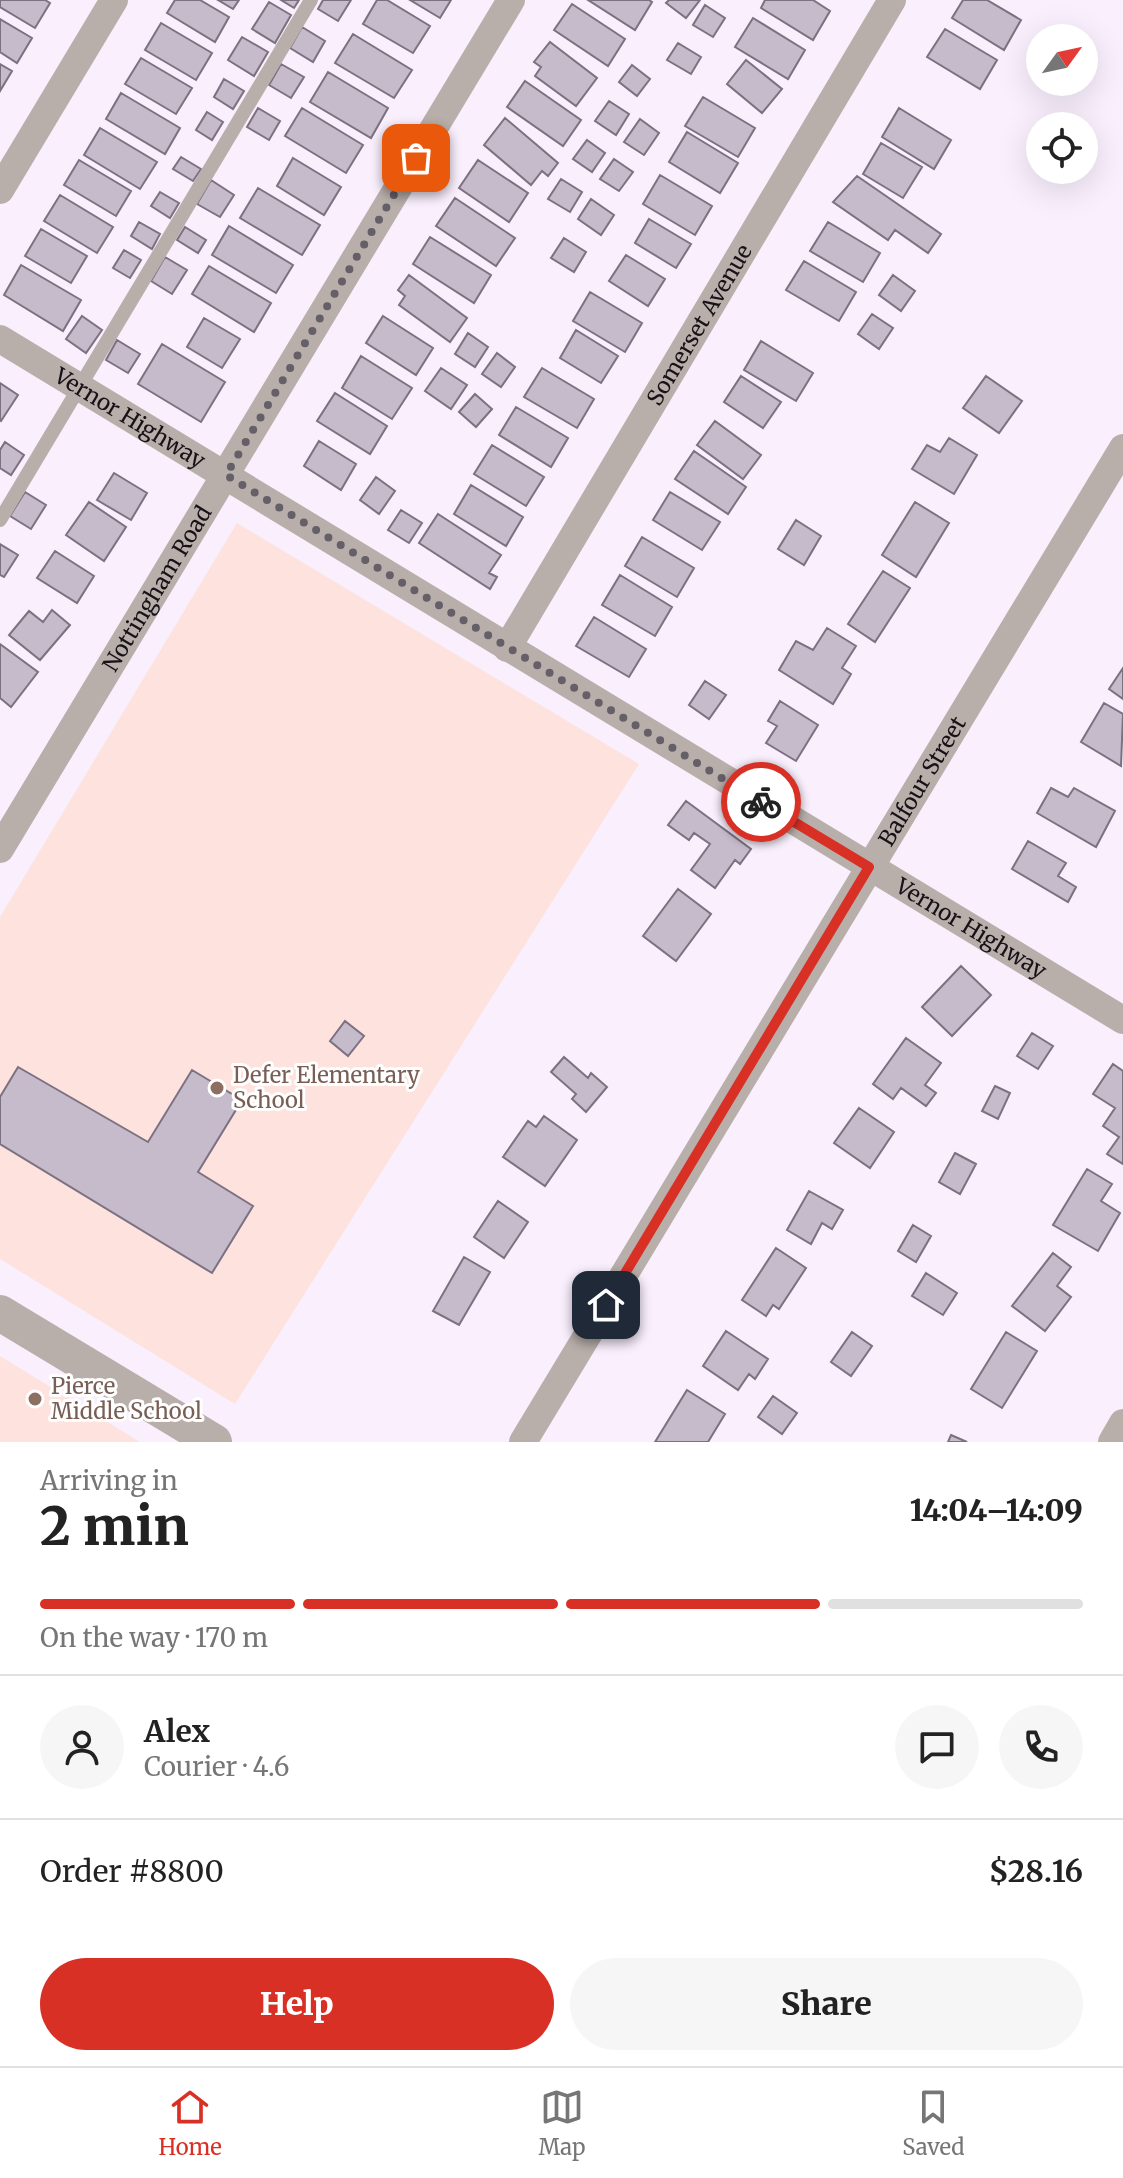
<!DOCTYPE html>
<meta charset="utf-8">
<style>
:root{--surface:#fff;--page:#f6f6f6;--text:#222;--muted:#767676;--line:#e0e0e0;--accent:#d93025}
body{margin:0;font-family:Merriweather,serif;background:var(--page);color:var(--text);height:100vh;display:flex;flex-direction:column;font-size:30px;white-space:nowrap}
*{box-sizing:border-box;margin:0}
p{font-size:26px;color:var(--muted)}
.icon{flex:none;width:44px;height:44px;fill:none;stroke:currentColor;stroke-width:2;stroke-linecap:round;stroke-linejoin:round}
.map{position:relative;height:1442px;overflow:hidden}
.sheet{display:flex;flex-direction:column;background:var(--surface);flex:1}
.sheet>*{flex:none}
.needle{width:52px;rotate:57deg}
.tools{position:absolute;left:1026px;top:24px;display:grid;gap:16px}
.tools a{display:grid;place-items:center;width:72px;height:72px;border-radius:50%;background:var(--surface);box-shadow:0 8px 32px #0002;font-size:40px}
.pin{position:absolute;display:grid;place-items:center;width:68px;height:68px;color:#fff;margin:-34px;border-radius:16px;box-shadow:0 4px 12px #0006}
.courier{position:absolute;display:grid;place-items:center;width:80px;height:80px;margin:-40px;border:6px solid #d93025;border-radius:50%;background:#fff;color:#222;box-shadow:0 2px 10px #0007}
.headline em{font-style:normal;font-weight:800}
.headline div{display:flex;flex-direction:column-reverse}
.headline{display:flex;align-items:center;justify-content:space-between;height:136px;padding:0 40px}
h1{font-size:52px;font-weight:800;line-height:60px}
.bar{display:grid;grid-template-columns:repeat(4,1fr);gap:12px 8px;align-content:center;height:96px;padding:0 40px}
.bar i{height:10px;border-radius:6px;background:var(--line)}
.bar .active{background:var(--accent)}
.bar p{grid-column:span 4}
.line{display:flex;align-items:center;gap:20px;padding:0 40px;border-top:2px solid var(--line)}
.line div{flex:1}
.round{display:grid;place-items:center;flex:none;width:84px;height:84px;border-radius:42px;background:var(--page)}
.action{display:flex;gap:16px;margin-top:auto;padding:16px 40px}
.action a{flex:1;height:92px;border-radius:48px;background:var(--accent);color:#fff;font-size:32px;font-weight:800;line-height:92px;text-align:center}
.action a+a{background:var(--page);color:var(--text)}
.tab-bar{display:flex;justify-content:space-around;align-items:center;height:112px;border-top:2px solid var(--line);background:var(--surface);font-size:22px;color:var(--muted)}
.tab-bar a{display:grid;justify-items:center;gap:4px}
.tab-bar .active{color:var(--accent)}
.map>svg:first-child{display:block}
.education{fill:#fde2de}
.building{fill:#c6bbcb;stroke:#7c7181;stroke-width:2}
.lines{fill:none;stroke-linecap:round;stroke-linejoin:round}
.service{stroke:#b8aeaa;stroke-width:14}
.minor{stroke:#b8aeaa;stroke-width:28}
.tertiary{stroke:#b8aeaa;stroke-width:36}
.done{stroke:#655f68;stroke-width:8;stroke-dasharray:0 14.4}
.route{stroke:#d93025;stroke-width:10}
.education-dot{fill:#8d6e63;stroke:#fff;stroke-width:3}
.labels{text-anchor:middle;stroke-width:6;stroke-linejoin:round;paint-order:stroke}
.street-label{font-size:22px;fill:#161218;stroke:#fff}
.education-label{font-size:22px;fill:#785e54;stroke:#fff;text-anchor:start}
</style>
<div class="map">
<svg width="1123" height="1442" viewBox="0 0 1123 1442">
<rect width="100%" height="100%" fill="#f9effd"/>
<path class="education" d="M237,523L639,764L235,1404L0,1259V917Z
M0,1356L140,1442H0Z"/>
<path class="building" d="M0,0H45L50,3L35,28L0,7Z
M175,0H200L229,17L215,42L167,13Z
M218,0H239L233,9Z
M281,0H299L294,8Z
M323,0H351L338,21L318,9Z
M377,0H387L430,26L413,53L363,24Z
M410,0H451L440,18Z
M588,0H649L652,2L635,30Z
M669,0H700L686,18L666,3Z
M765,0H813L830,11L813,40L761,8Z
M963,0H987L1021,20L1004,50L952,18Z
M269,2L291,15L275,43L252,29Z
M572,4L625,39L608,66L554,30Z
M705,5L725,18L713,37L693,25Z
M753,18L805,50L788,79L735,47Z
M0,19L32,38L17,63L0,52Z
M161,23L212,53L196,80L145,50Z
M302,27L325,41L313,62L290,48Z
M945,29L997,60L980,89L927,57Z
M353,34L412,70L394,98L335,63Z
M242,37L268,52L254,76L228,60Z
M550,42L597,78L576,106L535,76L541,67L534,62Z
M678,43L701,57L691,74L667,60Z
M141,58L192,88L176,114L125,84Z
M746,60L782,89L762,113L727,84Z
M0,64L12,71L0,91Z
M281,64L304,77L291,98L269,85Z
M632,65L650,79L637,96L619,82Z
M328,72L388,108L371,138L310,102Z
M224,79L244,91L233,109L214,97Z
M525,81L581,120L563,146L507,107Z
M121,93L180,128L165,154L106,119Z
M703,97L755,128L738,157L685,126Z
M609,101L629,114L616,135L595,121Z
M258,108L280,121L269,140L247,127Z
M302,108L363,145L346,173L285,136Z
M899,108L951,140L934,169L882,137Z
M207,112L223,122L212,140L196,130Z
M505,118L558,163L548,176L542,171L531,185L484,145Z
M640,119L659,133L644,155L624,142Z
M100,128L157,162L140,189L84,155Z
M687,132L738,163L720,193L669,162Z
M587,140L605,153L592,172L573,159Z
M881,143L922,167L903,198L863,174Z
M181,157L201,169L193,181L173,169Z
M293,158L341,187L324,215L277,186Z
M614,159L633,172L619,191L600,179Z
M79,160L131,191L116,216L64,185Z
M478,160L528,193L509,222L459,188Z
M660,175L712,206L695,235L643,204Z
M857,176L941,234L928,253L895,230L888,240L833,202Z
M561,179L582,192L570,212L548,199Z
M211,180L234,195L220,217L197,204Z
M258,188L320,225L302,255L240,218Z
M160,192L179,203L170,218L151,206Z
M60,195L113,227L97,253L44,221Z
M455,198L515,238L496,266L436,226Z
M591,199L614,215L601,235L578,219Z
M649,219L691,244L676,268L635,243Z
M139,222L160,234L152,249L131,236Z
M828,222L880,253L863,282L810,251Z
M229,226L293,265L276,293L212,255Z
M185,227L206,240L198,253L177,240Z
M41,229L87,256L71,283L25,256Z
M430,237L491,275L474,303L413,264Z
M564,238L586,252L574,272L551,258Z
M124,250L141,260L130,278L113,268Z
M626,255L665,279L648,306L609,281Z
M165,257L187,270L172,294L151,281Z
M804,261L856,292L839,321L786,290Z
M21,265L81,300L63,331L4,295Z
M209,266L271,303L254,332L192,294Z
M409,275L467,318L450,342L399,305L405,296L398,290Z
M893,275L915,291L901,311L879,295Z
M590,292L642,323L625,352L573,321Z
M872,314L893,328L879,349L858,334Z
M82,316L102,330L86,353L66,339Z
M383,316L433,348L416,375L366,343Z
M204,318L240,339L222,368L187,347Z
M576,330L618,356L601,383L560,358Z
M468,333L488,347L475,367L455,354Z
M117,340L140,354L128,373L106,360Z
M761,341L813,373L796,401L744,370Z
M162,344L225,382L201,422L138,384Z
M497,353L515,367L501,387L482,374Z
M361,356L412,388L392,419L342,388Z
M441,368L467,385L451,409L425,391Z
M542,368L594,399L577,428L524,397Z
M741,376L781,402L763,428L724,402Z
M986,376L1022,401L999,433L963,408Z
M0,383L18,395L1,421L0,420Z
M335,393L387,426L370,454L317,421Z
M475,394L492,409L476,427L459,412Z
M516,407L568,438L551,467L499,435Z
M715,421L761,455L743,479L697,445Z
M949,438L977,455L954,494L912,469L927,445L940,452Z
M319,441L356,464L341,490L304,466Z
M5,442L24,455L11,475L0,468V450Z
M492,445L544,477L526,506L474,474Z
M694,451L746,487L728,514L675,479Z
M114,473L147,493L131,520L97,500Z
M376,477L395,491L379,514L360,500Z
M471,485L523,517L506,546L454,514Z
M25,492L46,505L31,529L10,516Z
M670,492L720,522L702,550L653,520Z
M89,502L126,527L104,561L66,535Z
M915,502L949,523L916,577L882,555Z
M401,510L422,523L409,543L388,530Z
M438,514L501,555L489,573L497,577L490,589L419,543Z
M796,520L821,536L804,565L778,549Z
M642,537L694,568L677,597L625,566Z
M0,544L18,555L4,577L0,575Z
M55,551L94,576L77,603L37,578Z
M883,571L910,588L875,642L848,624Z
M620,575L672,607L655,636L602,605Z
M52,610L70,625L40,660L9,635L29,611L43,622Z
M594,617L646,649L629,677L576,646Z
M827,628L856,646L842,668L851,674L833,704L779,670L796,641L813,650Z
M0,644L38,672L11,707L0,698Z
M1123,668V699L1109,689Z
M705,681L726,695L709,719L689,705Z
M780,701L818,725L796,761L766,743L777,726L768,721Z
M1104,703L1123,714L1121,766L1081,742Z
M1051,788L1068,797L1074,788L1115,811L1096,847L1037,813Z
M686,801L751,849L740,864L735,860L715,888L691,870L710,844L694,833L689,840L668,825Z
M1028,841L1066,863L1058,876L1076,887L1068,902L1012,869Z
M678,889L711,914L676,961L643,936Z
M961,966L991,995L952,1036L922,1007Z
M345,1021L364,1036L348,1056L330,1041Z
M1032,1033L1053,1046L1038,1069L1017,1056Z
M906,1038L941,1063L925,1085L936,1093L926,1106L901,1088L893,1099L873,1084Z
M564,1057L588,1078L591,1073L607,1087L586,1112L572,1099L576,1094L551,1072Z
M1113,1064L1123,1071V1164L1107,1154L1119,1137L1103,1126L1115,1108L1093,1094Z
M18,1067L148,1142L192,1070L242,1100L198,1172L253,1206L212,1273L0,1144V1097Z
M995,1086L1010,1093L998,1119L982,1111Z
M859,1108L894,1132L870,1168L834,1143Z
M544,1116L577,1140L545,1186L503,1157L528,1121L536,1127Z
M955,1153L976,1164L960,1194L939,1182Z
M1087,1169L1112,1184L1101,1201L1120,1213L1098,1251L1053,1225Z
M809,1191L843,1210L832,1229L822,1223L811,1244L787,1230Z
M498,1201L528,1222L504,1258L474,1237Z
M913,1225L931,1236L916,1262L898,1251Z
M776,1248L806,1268L779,1309L773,1305L766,1316L742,1300Z
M1053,1253L1071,1267L1057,1286L1071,1297L1045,1331L1012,1306Z
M464,1257L490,1272L459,1325L433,1311Z
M926,1273L957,1293L943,1315L912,1296Z
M726,1331L768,1359L755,1379L749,1374L738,1390L703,1366Z
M852,1332L872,1346L851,1376L831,1362Z
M1006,1332L1037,1351L1002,1408L971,1389Z
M687,1390L725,1414L708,1442H655Z
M773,1396L797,1413L782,1434L758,1417Z
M951,1435L967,1442H948Z"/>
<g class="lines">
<path class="service" d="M0,520L311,0"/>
<g class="minor">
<path d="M0,190L114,0"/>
<path id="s1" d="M0,339L1123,1020"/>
<path id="s2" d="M507,648L892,0"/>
<path id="s3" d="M0,849L511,0"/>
<path id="s4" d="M523,1442L1123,448"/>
<path d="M1112,1442L1123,1423"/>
</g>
<path class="tertiary" d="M0,1313L214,1442"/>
</g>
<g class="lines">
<path class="done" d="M416,158L226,475L761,802"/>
<path class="route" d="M606,1305L869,867L761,802"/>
</g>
<g class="education-dot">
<circle cx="217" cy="1088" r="8"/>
<circle cx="35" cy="1399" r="8"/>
</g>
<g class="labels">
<g class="street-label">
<text dy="8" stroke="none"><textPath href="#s2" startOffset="376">Somerset Avenue</textPath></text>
<text dy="8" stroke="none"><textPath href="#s1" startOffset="152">Vernor Highway</textPath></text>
<text dy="8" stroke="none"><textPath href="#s3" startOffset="304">Nottingham Road</textPath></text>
<text dy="8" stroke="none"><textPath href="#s4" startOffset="772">Balfour Street</textPath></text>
<text dy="8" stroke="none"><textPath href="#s1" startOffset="1136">Vernor Highway</textPath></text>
</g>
<g class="education-label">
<text x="233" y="1083">Defer Elementary<tspan x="233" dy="25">School</tspan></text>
<text x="51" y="1394">Pierce<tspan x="51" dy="25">Middle School</tspan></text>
</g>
</g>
</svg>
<div class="tools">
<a><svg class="needle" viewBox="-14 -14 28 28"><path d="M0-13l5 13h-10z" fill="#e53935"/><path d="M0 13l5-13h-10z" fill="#767676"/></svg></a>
<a><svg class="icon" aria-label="locate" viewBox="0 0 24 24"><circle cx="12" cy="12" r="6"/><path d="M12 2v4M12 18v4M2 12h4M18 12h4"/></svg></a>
</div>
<div class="pin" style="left:416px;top:158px;background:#ea580c"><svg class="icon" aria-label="bag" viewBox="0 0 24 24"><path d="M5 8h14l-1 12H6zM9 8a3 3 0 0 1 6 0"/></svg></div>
<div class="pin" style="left:606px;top:1305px;background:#1f2937"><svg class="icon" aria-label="home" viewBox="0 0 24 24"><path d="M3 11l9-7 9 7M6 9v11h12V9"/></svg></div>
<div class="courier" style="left:761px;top:802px"><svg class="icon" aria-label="bike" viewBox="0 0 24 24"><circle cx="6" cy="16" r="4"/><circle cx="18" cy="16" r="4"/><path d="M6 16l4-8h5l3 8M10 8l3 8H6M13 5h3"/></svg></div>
</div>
<section class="sheet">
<div class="headline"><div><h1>2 min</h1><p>Arriving in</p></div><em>14:04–14:09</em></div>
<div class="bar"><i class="active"></i><i class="active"></i><i class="active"></i><i></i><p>On the way · 170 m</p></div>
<div class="line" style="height:144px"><a class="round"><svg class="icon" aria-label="person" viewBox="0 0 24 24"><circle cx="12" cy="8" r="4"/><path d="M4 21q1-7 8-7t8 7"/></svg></a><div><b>Alex</b><p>Courier · 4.6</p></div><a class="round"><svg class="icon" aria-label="chat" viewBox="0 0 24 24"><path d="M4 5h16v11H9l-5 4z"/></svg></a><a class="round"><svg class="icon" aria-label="phone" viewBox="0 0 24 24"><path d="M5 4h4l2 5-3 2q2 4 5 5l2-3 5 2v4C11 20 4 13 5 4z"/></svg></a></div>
<div class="line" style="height:104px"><div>Order #8800</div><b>$28.16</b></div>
<div class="action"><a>Help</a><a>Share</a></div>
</section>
<nav class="tab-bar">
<a class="active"><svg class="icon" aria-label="home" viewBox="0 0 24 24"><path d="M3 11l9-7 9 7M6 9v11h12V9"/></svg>Home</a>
<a><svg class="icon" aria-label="map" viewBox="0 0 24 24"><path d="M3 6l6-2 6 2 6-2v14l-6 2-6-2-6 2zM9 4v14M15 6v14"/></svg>Map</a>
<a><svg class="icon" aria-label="saved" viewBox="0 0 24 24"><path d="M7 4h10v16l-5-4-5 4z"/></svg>Saved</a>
</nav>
